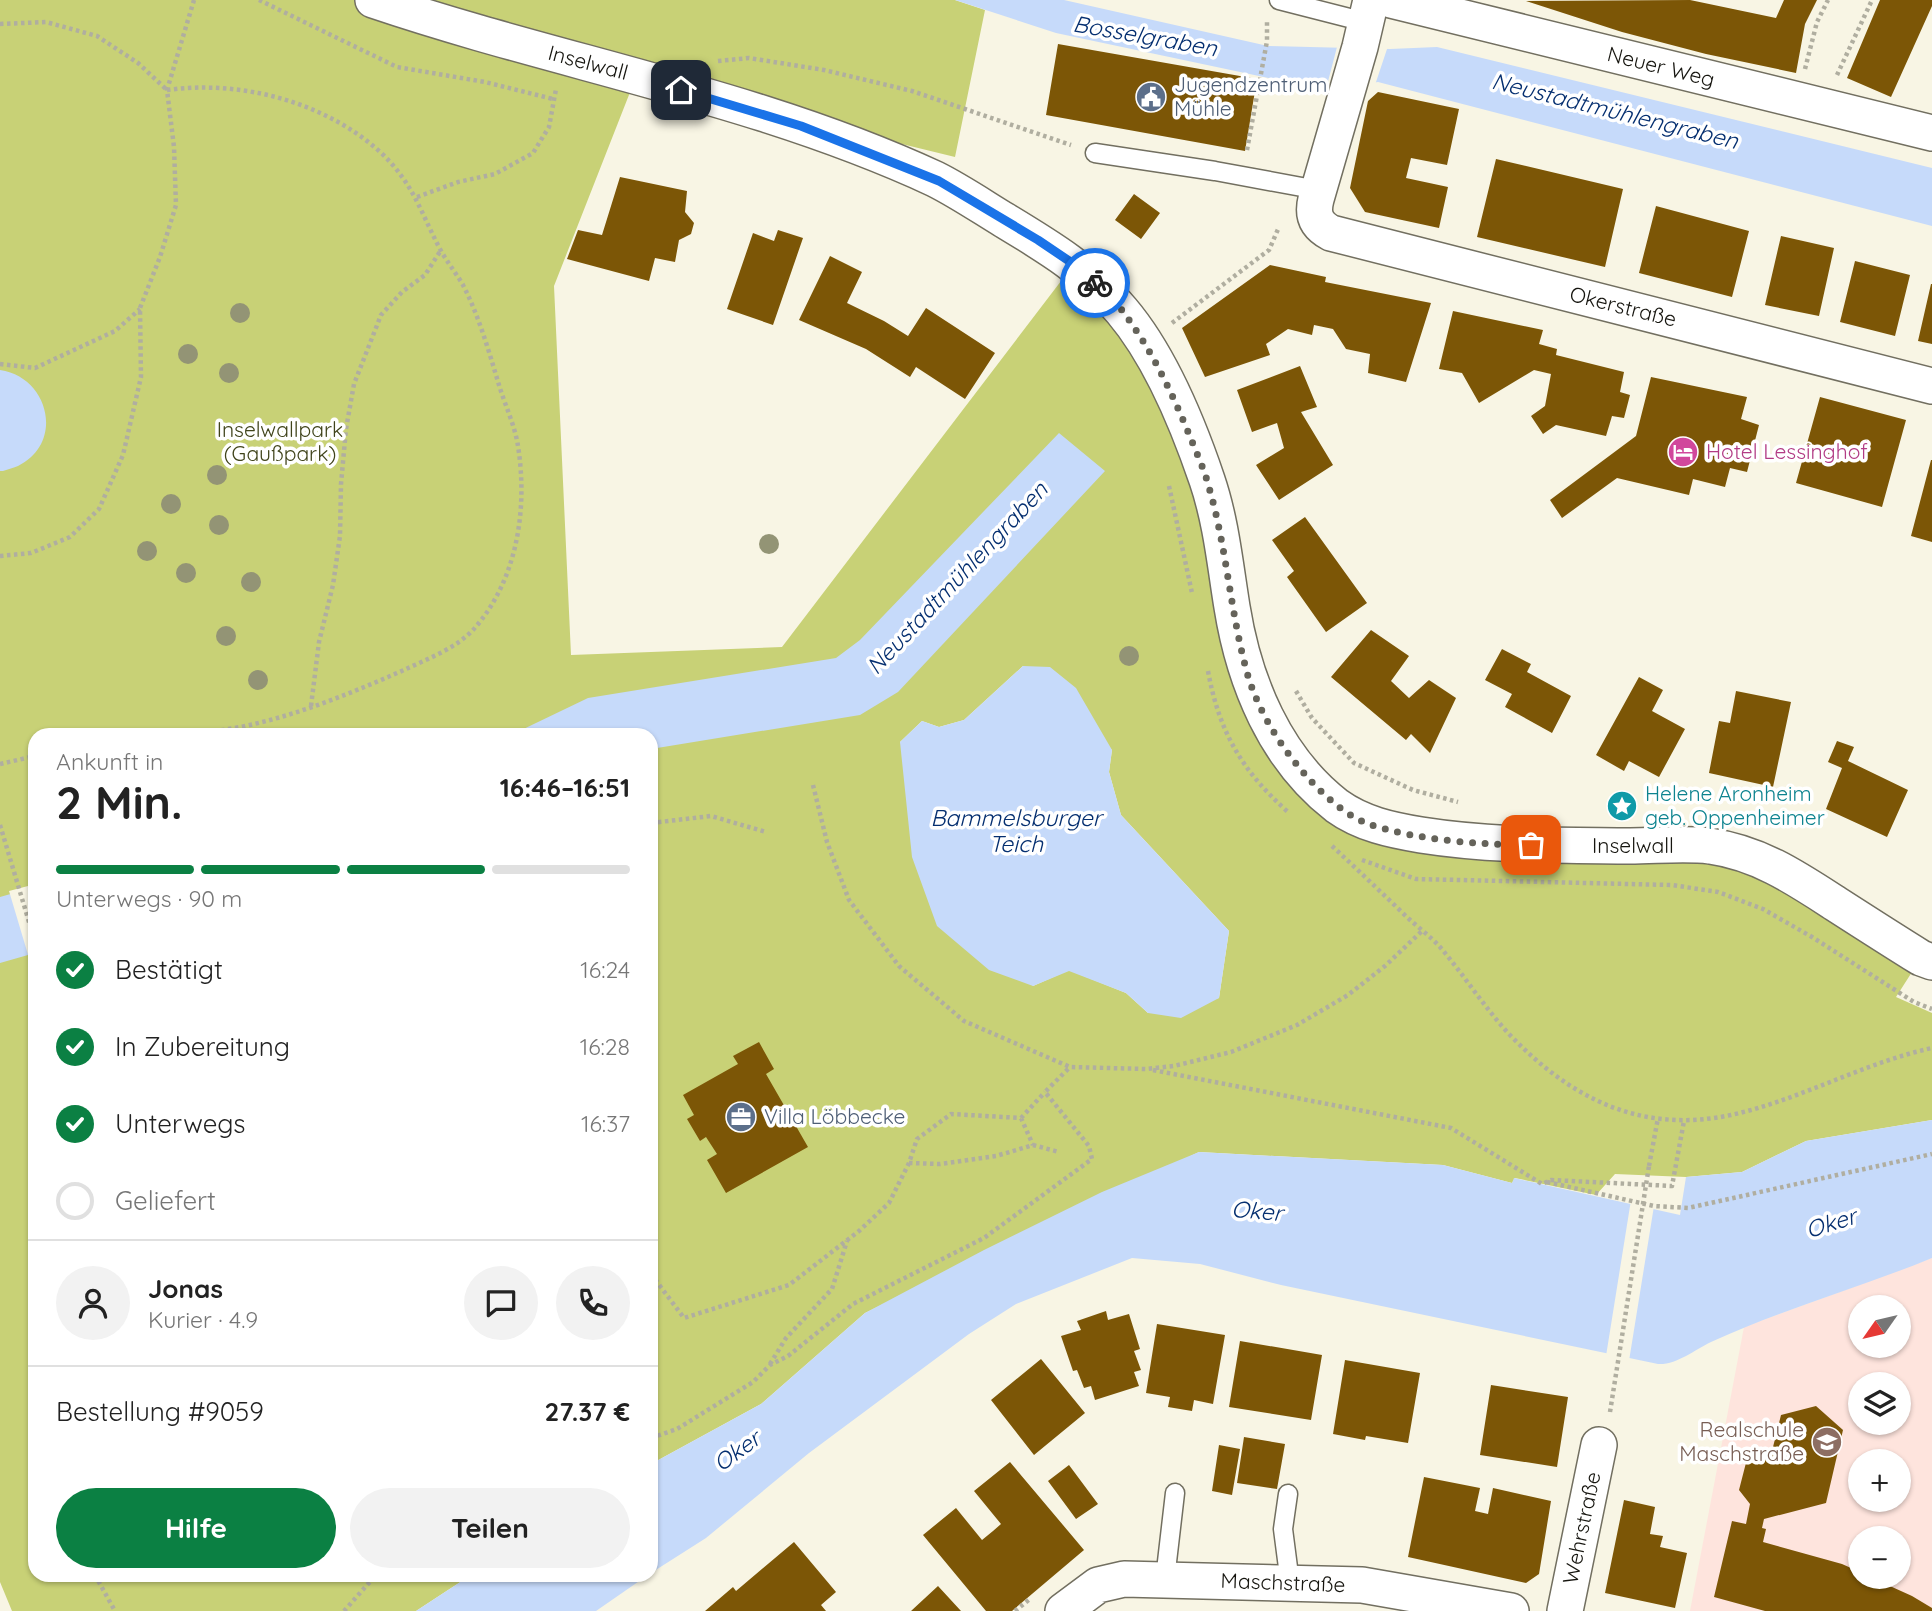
<!DOCTYPE html>
<html lang="de">
<meta charset="utf-8">
<style>
:root{--surface:#fff;--page:#f2f2f2;--text:#222;--muted:#767676;--line:#e0e0e0;--accent:#0b8043}
body{margin:0;font-family:Quicksand,sans-serif;background:var(--page);color:var(--text);height:100vh;display:flex;flex-direction:column;font-size:26px;white-space:nowrap}
*{box-sizing:border-box;margin:0}
p{font-size:23px;color:var(--muted)}
.icon{flex:none;width:38px;height:38px;fill:none;stroke:currentColor;stroke-width:2;stroke-linecap:round;stroke-linejoin:round}
.map{position:relative;flex:1;overflow:hidden}
.side{position:absolute;left:28px;top:728px;width:630px;height:854px;display:flex;flex-direction:column;background:var(--surface);border-radius:21px;box-shadow:0 2px 5px #0004}
.side>*{flex:none}
.needle{width:46px;rotate:236deg}
.buttons{position:absolute;left:1848px;top:1295px;display:grid;gap:14px}
.buttons a{display:grid;place-items:center;width:63px;height:63px;border-radius:50%;background:var(--surface);box-shadow:0 2px 5px #0004;font-size:35px}
.pin{position:absolute;display:grid;place-items:center;width:60px;height:60px;color:#fff;margin:-30px;border-radius:14px;box-shadow:0 4px 10px #0006}
.courier{position:absolute;display:grid;place-items:center;width:70px;height:70px;margin:-35px;border:5px solid #1a73e8;border-radius:50%;background:#fff;color:#222;box-shadow:0 2px 9px #0007}
.head em{font-style:normal;font-weight:700}
.head div{display:flex;flex-direction:column-reverse}
.head{display:flex;align-items:center;justify-content:space-between;height:119px;padding:0 28px}
h1{font-size:46px;font-weight:700;line-height:52px}
.bar{display:grid;grid-template-columns:repeat(4,1fr);gap:10px 7px;align-content:center;height:84px;padding:0 28px}
.bar i{height:9px;border-radius:5px;background:var(--line)}
.bar .on{background:var(--accent)}
.bar p{grid-column:span 4}
.line{display:flex;align-items:center;gap:18px;padding:0 28px;border-top:2px solid var(--line)}
.line div{flex:1}
.round{display:grid;place-items:center;flex:none;width:74px;height:74px;border-radius:37px;background:var(--page)}
ol{padding:0 28px;list-style:none}
li{display:flex;align-items:center;gap:21px;height:77px}
li p{margin-inline-start:auto}
li .icon{padding:7px;border-radius:50%;background:var(--accent);color:#fff;stroke-width:4}
li:last-child{color:var(--muted)}
li i{width:38px;height:38px;border:4px solid var(--line);border-radius:50%}
.cta{display:flex;gap:14px;margin-top:auto;padding:14px 28px}
.cta a{flex:1;height:80px;border-radius:42px;background:var(--accent);color:#fff;font-size:28px;font-weight:700;line-height:80px;text-align:center}
.cta a+a{background:var(--page);color:var(--text)}
.map>svg:first-child{display:block}
.education{fill:#fee4dd;fill-rule:evenodd}
.green{fill:#c8d176;fill-rule:evenodd}
.water{fill:#c6dafa}
.pier{fill:#f8f5e4}
.building{fill:#7c5606}
.lines{fill:none;stroke-linecap:round;stroke-linejoin:round}
.service-casing{stroke:#726f60;stroke-width:21}
.minor-casing{stroke:#726f60;stroke-width:38}
.path{stroke:#b0aea0;stroke-width:4.5;stroke-dasharray:3.5 3.5;stroke-linecap:butt}
.service{stroke:#fff;stroke-width:18}
.minor{stroke:#fff;stroke-width:35}
.path-bridge{stroke:#b0aea0;stroke-width:4.5;stroke-dasharray:3.5 3.5;stroke-linecap:butt}
.tree{fill:#939475}
.done{stroke:#65635a;stroke-width:7;stroke-dasharray:0 12.6}
.route{stroke:#1a73e8;stroke-width:9}
.labels{text-anchor:middle;stroke-width:7;stroke-linejoin:round;paint-order:stroke}
.street-label{font-size:21px;fill:#16150f;stroke:#fff}
.service-label{font-size:21px;fill:#4e5e75;stroke:#fff;text-anchor:start}
.park-label{font-size:21px;fill:#40441b;stroke:#fff}
.hotel-label{font-size:21px;fill:#b23c85;stroke:#fff;text-anchor:start}
.culture-label{font-size:21px;fill:#0d838f;stroke:#fff;text-anchor:start}
.education-label{font-size:21px;fill:#785e54;stroke:#fff;text-anchor:end}
.water-label{font-size:23px;font-style:italic;fill:#052f70;stroke:#fff}
</style>
<div class="map">
<svg width="1932" height="1611" viewBox="0 0 1932 1611">
<rect width="100%" height="100%" fill="#f8f5e4"/>
<path class="education" d="M1932,1258V1611H1690L1744,1327ZM1860,1307H1899V1346H1860ZM1860,1384H1899V1423H1860ZM1860,1461H1899V1500H1860ZM1860,1538H1899V1577H1860Z"/>
<path class="green" d="M0,0H955L985,10L955,157L681,90L636,77L554,286L571,655L782,647L1074,264L1152,356L1259,702L1367,823L1711,846L1921,958L1896,997L1932,1013V1120L1806,1141L1742,1172L1686,1177L1615,1174L1596,1195L1515,1178L1512,1183L1443,1165L1199,1152L865,1313L761,1404L651,1464V735H35V1575H471L416,1611H12L0,1582ZM1023,666L1112,750L1109,772L1121,815L1229,931L1219,998L1148,1013L1126,993L1069,970L1033,986L900,742L922,721L939,727L964,720Z"/>
<path class="water" d="M955,0H1064L1268,46L1390,49L1437,47L1932,168V226L1378,82L1325,90L1056,33Z
M0,370C49,377 65,443 18,466C14,468 8,469 3,471H0Z
M1059,433L1105,471L898,692L860,715L651,749V735H511L588,698L836,658L860,640Z
M1023,666L1050,667L1076,688L1112,750L1109,772L1121,815L1229,931L1219,998L1181,1018L1148,1013L1126,993L1069,971L1033,986L989,970L937,926L912,857L900,742L922,721L939,727L964,720Z
M35,887V953L0,963V897Z
M1932,1120V1258C1859,1288 1783,1309 1711,1342C1694,1350 1677,1365 1658,1364L1281,1285L1200,1264L1132,1258L1016,1304L969,1334L809,1453L706,1538L651,1573V1464L761,1404L865,1313L984,1250L1102,1192L1199,1152L1443,1165L1512,1183L1514,1178L1680,1215L1686,1177L1742,1172L1806,1141Z
M471,1575H648L596,1611H416Z"/>
<path class="pier" d="M1388,46L1375,85L1325,93L1337,47Z
M28,886L35,911V957L29,958L9,891Z
M1631,1200L1654,1206L1629,1361L1606,1356Z"/>
<path class="building" d="M1690,0L1776,18L1784,0H1817L1805,24L1796,73L1706,54L1622,32L1526,1Z
M1880,0H1932V6L1891,97L1847,78Z
M1058,44L1257,79L1245,151L1046,115Z
M1378,92L1459,109L1447,165L1411,158L1406,178L1448,187L1439,228L1365,212L1350,188L1368,101Z
M1496,159L1623,189L1605,267L1477,237Z
M620,177L687,191L685,212L694,223L691,234L679,240L675,262L655,258L649,281L567,259L578,230L602,235Z
M1134,194L1160,213L1141,239L1115,220Z
M1656,206L1749,231L1732,297L1639,273Z
M778,230L803,238L773,325L727,309L753,233L774,241Z
M1781,236L1834,248L1819,316L1765,305Z
M830,256L862,272L847,303L884,321L908,336L926,308L995,353L965,399L916,367L910,377L866,349L799,320Z
M1855,261L1910,275L1895,336L1840,322Z
M1270,265L1326,277L1325,282L1431,303L1406,382L1368,373L1370,354L1346,349L1333,329L1314,325L1312,335L1288,329L1266,344L1270,355L1205,377L1182,328Z
M1931,284H1932V344L1918,341Z
M1453,311L1543,330L1539,344L1557,349L1556,355L1624,372L1620,392L1630,395L1624,418L1612,416L1606,436L1556,425L1543,434L1531,416L1545,406L1551,374L1534,370L1479,403L1462,373L1439,369Z
M1300,366L1317,407L1301,412L1333,465L1279,500L1256,465L1284,448L1277,423L1252,432L1237,390Z
M1651,377L1747,397L1741,419L1759,425L1747,472L1730,468L1725,487L1693,479L1689,495L1617,478L1562,518L1550,500L1636,436Z
M1820,397L1906,420L1882,507L1796,483Z
M1931,460H1932V542L1911,536Z
M1305,517L1367,603L1326,632L1287,577L1294,571L1272,540Z
M1371,630L1409,656L1391,681L1409,698L1429,680L1456,698L1430,753L1411,734L1406,740L1331,677Z
M1502,649L1531,664L1527,672L1571,696L1552,733L1505,707L1512,694L1485,680Z
M1639,677L1663,690L1652,711L1685,729L1659,777L1629,761L1624,771L1596,755Z
M1736,691L1791,702L1773,787L1709,773L1719,721L1730,723Z
M1837,741L1854,747L1848,761L1908,790L1887,837L1826,809L1842,768L1828,762Z
M759,1042L774,1069L766,1074L808,1147L726,1193L707,1160L717,1154L706,1137L700,1141L687,1119L694,1115L683,1095L738,1064L733,1056Z
M1106,1311L1108,1320L1129,1314L1140,1349L1134,1351L1141,1370L1134,1372L1139,1386L1095,1400L1091,1386L1084,1388L1077,1370L1073,1371L1061,1336L1081,1330L1077,1321Z
M1157,1324L1225,1335L1213,1404L1194,1400L1192,1411L1168,1407L1170,1397L1146,1393Z
M1240,1341L1322,1355L1311,1420L1229,1407Z
M1041,1359L1085,1413L1034,1455L991,1400Z
M1345,1360L1420,1373L1408,1443L1366,1436L1365,1440L1333,1434Z
M1491,1385L1568,1397L1557,1467L1480,1455Z
M1816,1406L1843,1430L1826,1503L1764,1519L1762,1528L1766,1529L1763,1542L1842,1564L1860,1572V1577H1870L1912,1596L1932,1608V1611H1765L1714,1597L1732,1521L1746,1524L1750,1504L1739,1490L1748,1455L1773,1447L1781,1415Z
M1244,1437L1285,1444L1277,1489L1237,1483Z
M1219,1445L1240,1449L1232,1495L1212,1491Z
M1010,1462L1084,1550L1012,1611H986L923,1535L956,1508L982,1540L993,1531L1001,1524L974,1491Z
M1069,1465L1098,1504L1076,1519L1048,1481Z
M1424,1477L1480,1488L1475,1511L1488,1514L1493,1488L1551,1501L1539,1574L1526,1583L1408,1557Z
M1624,1500L1655,1507L1650,1534L1663,1536L1660,1547L1687,1553L1675,1608L1605,1593Z
M794,1542L836,1592L821,1605L826,1611H705L733,1587L736,1591Z
M938,1586L961,1611H911Z"/>
<g class="lines">
<g class="service-casing">
<path id="service" d="M1279,0L1365,22
M1095,153L1215,171L1318,190
M1288,1494L1283,1529L1290,1583
M1165,1579L1175,1493"/>
</g>
<g class="minor-casing">
<path id="minor" d="M373,0C559,63 756,96 935,179C959,191 981,206 1004,220C1047,246 1089,271 1122,311C1160,356 1188,424 1207,480C1221,521 1225,564 1232,607C1244,682 1275,758 1337,806C1362,824 1391,830 1421,835C1491,846 1560,845 1630,846C1656,846 1685,843 1710,846C1759,853 1796,878 1836,904C1864,922 1892,940 1921,958L1932,962
M1371,0L1360,47L1316,199C1312,215 1316,225 1331,233L1932,386
M1391,0L1932,133
M1063,1611L1098,1585L1124,1579L1362,1585L1511,1611
M1565,1611L1599,1445"/>
</g>
<path class="path" d="M259,0L397,67L485,82L553,99
M0,24L46,22L97,36L138,63L167,90
M718,61L749,58L824,70L912,91L1071,145
M1805,69L1817,22L1828,0
M1837,75L1872,0
M167,90C240,80 323,101 379,151C413,182 420,211 440,249C447,262 456,273 463,285C479,316 489,352 499,385C505,405 515,426 518,446C528,510 517,581 473,630C455,649 427,659 404,670C356,691 306,712 254,724C234,729 212,731 192,735
M1247,150L1267,41V21
M417,197L458,182L495,174L533,153L549,127L556,89
M1172,323L1269,250L1279,227
M0,364L35,368L115,331L140,309
M1169,486L1192,593
M0,556L31,553L70,537L99,509L123,455L141,377L140,308L160,257L176,205L174,147L167,90L194,0
M1208,671C1219,731 1241,770 1288,812
M1296,691L1312,718L1354,763L1413,790L1458,802
M311,706L319,642L333,585L340,536L341,484L346,429L354,384L381,315L402,292L425,275L441,250
M0,764L35,756
M813,785L827,842L849,900L899,966L964,1021L1070,1067L1146,1069L1174,1066L1231,1052L1297,1025L1348,995L1385,966L1422,931
M651,823L711,816L766,832
M0,825L35,942
M1332,846C1358,870 1383,894 1409,919C1419,928 1431,937 1440,947C1464,975 1484,1007 1509,1034C1571,1099 1641,1134 1731,1115C1800,1100 1863,1063 1932,1048
M1362,860L1416,879L1672,885L1718,892L1763,909L1812,937L1914,1002L1932,1009
M1153,1070L1451,1128L1542,1184L1551,1180L1672,1186L1684,1121
M1021,1118L1045,1092
M1021,1118L1033,1145
M909,1163L940,1164L996,1156L1033,1145L1059,1152
M1649,1166L1658,1118
M1547,1182L1654,1206L1688,1208L1932,1154
M651,1274L684,1318L789,1285L859,1231L889,1203L909,1163L917,1139L951,1114L1021,1118
M35,1334V1393
M770,1364L786,1338L832,1289L847,1241
M651,1438L677,1429L753,1382L770,1365L788,1356L853,1304L984,1238L1092,1159L1089,1146L1045,1092L1070,1067
M95,1575L115,1611
M344,1611L376,1575
M1015,1611L1031,1598"/>
<use href="#service" class="service"/>
<use href="#minor" class="minor"/>
<path class="path-bridge" d="M1610,1412L1649,1166"/>
</g>
<g class="tree">
<circle cx="240" cy="313" r="10"/>
<circle cx="188" cy="354" r="10"/>
<circle cx="229" cy="373" r="10"/>
<circle cx="217" cy="475" r="10"/>
<circle cx="171" cy="504" r="10"/>
<circle cx="219" cy="525" r="10"/>
<circle cx="769" cy="544" r="10"/>
<circle cx="147" cy="551" r="10"/>
<circle cx="186" cy="573" r="10"/>
<circle cx="251" cy="582" r="10"/>
<circle cx="226" cy="636" r="10"/>
<circle cx="1129" cy="656" r="10"/>
<circle cx="258" cy="680" r="10"/>
</g>
<g class="lines">
<path class="done" d="M1095,283C1105,293 1116,302 1124,313C1153,352 1173,395 1191,439C1197,454 1204,469 1208,484C1227,547 1230,613 1248,676C1260,715 1283,750 1310,780C1326,797 1346,816 1369,824C1414,840 1483,845 1531,845"/>
<path class="route" d="M681,90L801,126L939,181L1038,240L1081,269L1095,283"/>
</g>
<defs>
<g id="civic-disc" transform="scale(1.575)"><circle r="9.5" fill="#5c6f8a" stroke="#fff"/><path d="M-.6-6.5H3V-4.5H.6V-3L4-1V1h2V6H-6V1h2V-1L-.6-3ZM-1.2 2.5V6h2.4V2.5Z" fill="#fff"/></g>
<g id="hotel-disc" transform="scale(1.575)"><circle r="9.5" fill="#d1479c" stroke="#fff"/><path d="M-6-4.5h1.5V1H6V5H4.5V3h-9V5H-6ZM-4 0a1.8 1.8 0 1 1 3.6 0ZM.5 0V-2.5h3Q6-2.5 6 0Z" fill="#fff"/></g>
<g id="sight-disc" transform="scale(1.575)"><circle r="9.5" fill="#0f9aa8" stroke="#fff"/><path d="M0-6L1.8-2.2L6-1.7L2.9 1.2L3.7 5.4L0 3.3L-3.7 5.4L-2.9 1.2L-6-1.7L-1.8-2.2Z" fill="#fff"/></g>
<g id="office-disc" transform="scale(1.575)"><circle r="9.5" fill="#5c6f8a" stroke="#fff"/><path d="M-6-3h4V-5.5h4V-3h4V5H-6ZM-1-4.5V-3h2v-1.5ZM-6 0V1H6V0Z" fill="#fff"/></g>
<g id="school-disc" transform="scale(1.575)"><circle r="9.5" fill="#8d6e63" stroke="#fff"/><path d="M0-5L7-2L0 1L-7-2ZM-4 1L0 2.5L4 1V4Q0 6-4 4Z" fill="#fff"/></g>
</defs>
<g fill-rule="evenodd">
<use href="#civic-disc" x="1151" y="97"/>
<use href="#hotel-disc" x="1683" y="452"/>
<use href="#sight-disc" x="1622" y="806"/>
<use href="#office-disc" x="741" y="1117"/>
<use href="#school-disc" x="1827" y="1442"/>
</g>
<g class="labels">
<g class="street-label">
<text transform="translate(588 63) rotate(15)" y="7">Inselwall</text>
<text transform="translate(1661 67) rotate(14)" y="7">Neuer Weg</text>
<text transform="translate(1623 307) rotate(14)" y="7">Okerstraße</text>
<text x="1633" y="853">Inselwall</text>
<text transform="translate(1582 1528) rotate(-78)" y="7">Wehrstraße</text>
<text transform="translate(1283 1583) rotate(2)" y="7">Maschstraße</text>
</g>
<g class="service-label">
<text x="1174" y="92">Jugendzentrum<tspan x="1174" dy="24">Mühle</tspan></text>
<text x="764" y="1124">Villa Löbbecke</text>
</g>
<g class="park-label">
<text x="280" y="437">Inselwallpark<tspan x="280" dy="24">(Gaußpark)</tspan></text>
</g>
<g class="hotel-label">
<text x="1706" y="459">Hotel Lessinghof</text>
</g>
<g class="culture-label">
<text x="1645" y="801">Helene Aronheim<tspan x="1645" dy="24">geb. Oppenheimer</tspan></text>
</g>
<g class="education-label">
<text x="1804" y="1437">Realschule<tspan x="1804" dy="24">Maschstraße</tspan></text>
</g>
<g class="water-label">
<text transform="translate(1145 36) rotate(10)" y="8">Bosselgraben</text>
<text transform="translate(1615 111) rotate(14)" y="8">Neustadtmühlengraben</text>
<text transform="translate(957 578) rotate(-47)" y="8">Neustadtmühlengraben</text>
<text x="1016" y="826">Bammelsburger<tspan x="1016" dy="26">Teich</tspan></text>
<text transform="translate(1257 1211) rotate(5)" y="8">Oker</text>
<text transform="translate(1831 1223) rotate(-17)" y="8">Oker</text>
<text transform="translate(737 1451) rotate(-36)" y="8">Oker</text>
</g>
</g>
</svg>
<div class="buttons">
<a><svg class="needle" viewBox="-14 -14 28 28"><path d="M0-13l5 13h-10z" fill="#e53935"/><path d="M0 13l5-13h-10z" fill="#767676"/></svg></a>
<a><svg class="icon" aria-label="layers" viewBox="0 0 24 24"><path d="M12 4l9 5-9 5-9-5zM3 14l9 5 9-5"/></svg></a>
<a>+</a>
<a>−</a>
</div>
<div class="pin" style="left:1531px;top:845px;background:#ea580c"><svg class="icon" aria-label="bag" viewBox="0 0 24 24"><path d="M5 8h14l-1 12H6zM9 8a3 3 0 0 1 6 0"/></svg></div>
<div class="pin" style="left:681px;top:90px;background:#1f2937"><svg class="icon" aria-label="home" viewBox="0 0 24 24"><path d="M3 11l9-7 9 7M6 9v11h12V9"/></svg></div>
<div class="courier" style="left:1095px;top:283px"><svg class="icon" aria-label="bike" viewBox="0 0 24 24"><circle cx="6" cy="16" r="4"/><circle cx="18" cy="16" r="4"/><path d="M6 16l4-8h5l3 8M10 8l3 8H6M13 5h3"/></svg></div>
<section class="side">
<div class="head"><div><h1>2 Min.</h1><p>Ankunft in</p></div><em>16:46–16:51</em></div>
<div class="bar"><i class="on"></i><i class="on"></i><i class="on"></i><i></i><p>Unterwegs · 90 m</p></div>
<ol>
<li><svg class="icon" aria-label="check" viewBox="0 0 24 24"><path d="M5 12l5 5 9-10"/></svg>Bestätigt<p>16:24</p></li>
<li><svg class="icon" aria-label="check" viewBox="0 0 24 24"><path d="M5 12l5 5 9-10"/></svg>In Zubereitung<p>16:28</p></li>
<li><svg class="icon" aria-label="check" viewBox="0 0 24 24"><path d="M5 12l5 5 9-10"/></svg>Unterwegs<p>16:37</p></li>
<li><i></i>Geliefert</li>
</ol>
<div class="line" style="height:126px"><a class="round"><svg class="icon" aria-label="person" viewBox="0 0 24 24"><circle cx="12" cy="8" r="4"/><path d="M4 21q1-7 8-7t8 7"/></svg></a><div><b>Jonas</b><p>Kurier · 4.9</p></div><a class="round"><svg class="icon" aria-label="chat" viewBox="0 0 24 24"><path d="M4 5h16v11H9l-5 4z"/></svg></a><a class="round"><svg class="icon" aria-label="phone" viewBox="0 0 24 24"><path d="M5 4h4l2 5-3 2q2 4 5 5l2-3 5 2v4C11 20 4 13 5 4z"/></svg></a></div>
<div class="line" style="height:91px"><div>Bestellung #9059</div><b>27.37 €</b></div>
<div class="cta"><a>Hilfe</a><a>Teilen</a></div>
</section>
</div>
